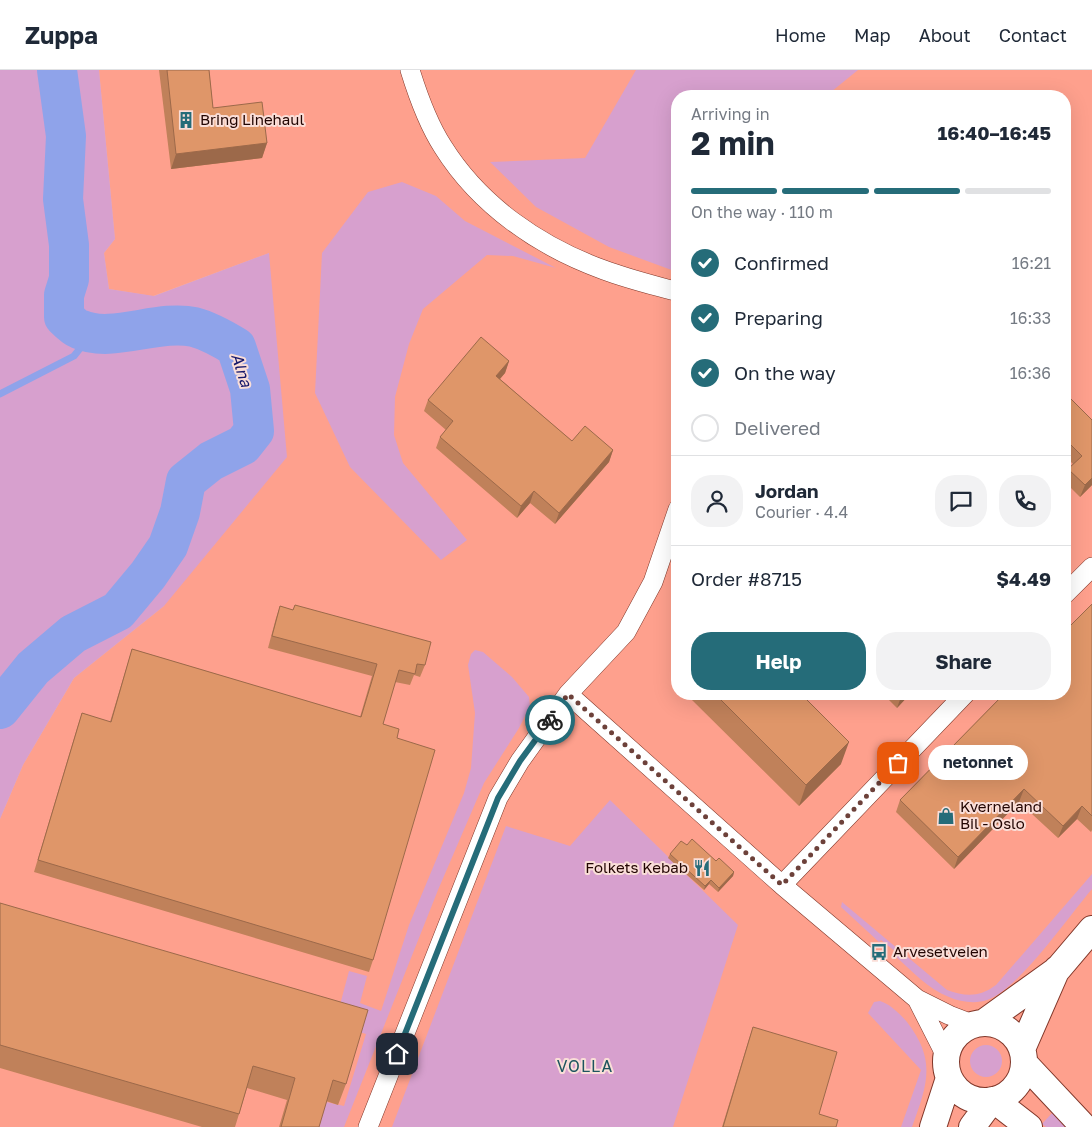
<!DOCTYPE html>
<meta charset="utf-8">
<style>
:root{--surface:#fff;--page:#f2f2f3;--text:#1f2937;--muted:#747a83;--line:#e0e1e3;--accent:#256c79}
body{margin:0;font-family:"Golos Text",sans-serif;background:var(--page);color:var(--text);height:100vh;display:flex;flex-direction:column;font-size:19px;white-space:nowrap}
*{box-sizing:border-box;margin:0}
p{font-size:16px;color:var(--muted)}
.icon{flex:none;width:28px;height:28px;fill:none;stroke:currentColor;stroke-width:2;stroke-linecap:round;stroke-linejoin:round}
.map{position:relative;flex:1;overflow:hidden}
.side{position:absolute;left:671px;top:20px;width:400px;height:610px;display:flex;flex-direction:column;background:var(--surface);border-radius:20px;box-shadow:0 5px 20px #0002}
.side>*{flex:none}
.pin{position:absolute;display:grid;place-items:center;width:42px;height:42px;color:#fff;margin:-21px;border-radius:10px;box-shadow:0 2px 8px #0006}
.courier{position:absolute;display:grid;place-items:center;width:50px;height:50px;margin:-25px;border:4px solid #256c79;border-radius:50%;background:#fff;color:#222;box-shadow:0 1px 6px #0007}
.bubble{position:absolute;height:35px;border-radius:18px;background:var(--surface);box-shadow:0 5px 20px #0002;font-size:16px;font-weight:700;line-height:35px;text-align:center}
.summary em{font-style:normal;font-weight:700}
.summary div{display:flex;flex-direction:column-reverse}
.summary{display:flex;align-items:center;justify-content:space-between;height:85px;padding:0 20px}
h1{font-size:32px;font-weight:700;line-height:38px}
.bar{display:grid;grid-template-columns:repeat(4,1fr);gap:8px 5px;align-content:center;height:60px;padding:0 20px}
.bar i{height:6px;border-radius:4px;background:var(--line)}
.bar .selected{background:var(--accent)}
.bar p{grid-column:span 4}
.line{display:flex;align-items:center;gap:12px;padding:0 20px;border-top:1px solid var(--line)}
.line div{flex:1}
.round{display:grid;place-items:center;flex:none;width:52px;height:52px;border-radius:20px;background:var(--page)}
ol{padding:0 20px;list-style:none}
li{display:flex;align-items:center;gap:15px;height:55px}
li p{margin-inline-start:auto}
li .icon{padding:5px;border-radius:50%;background:var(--accent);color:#fff;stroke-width:4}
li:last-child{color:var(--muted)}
li i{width:28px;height:28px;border:2px solid var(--line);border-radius:50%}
.primary-button{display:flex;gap:10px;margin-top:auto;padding:10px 20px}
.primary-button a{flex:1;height:58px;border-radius:20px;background:var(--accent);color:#fff;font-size:20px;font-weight:700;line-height:58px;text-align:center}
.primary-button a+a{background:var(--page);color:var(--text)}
header{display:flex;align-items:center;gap:30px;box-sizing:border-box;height:70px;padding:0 25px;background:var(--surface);border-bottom:1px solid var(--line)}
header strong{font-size:24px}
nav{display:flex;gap:28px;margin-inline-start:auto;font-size:18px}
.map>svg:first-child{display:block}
.built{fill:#fea08d;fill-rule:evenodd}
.green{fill:#d7a0ce}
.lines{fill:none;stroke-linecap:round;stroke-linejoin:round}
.stream{stroke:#8fa3ea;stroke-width:7}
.river{stroke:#8fa3ea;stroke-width:40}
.minor-casing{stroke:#803628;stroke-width:20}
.secondary-casing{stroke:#803628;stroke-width:28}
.minor{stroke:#fff;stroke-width:19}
.secondary{stroke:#fff;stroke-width:26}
.wall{fill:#c0815a}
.shaded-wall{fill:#9c694a}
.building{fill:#df9669;stroke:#9c694a}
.done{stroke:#6d413a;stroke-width:5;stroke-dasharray:0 9}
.route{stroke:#256c79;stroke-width:6}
.labels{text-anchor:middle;stroke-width:4;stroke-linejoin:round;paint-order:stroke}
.poi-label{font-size:15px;fill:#220502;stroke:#faded8;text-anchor:start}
.water-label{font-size:16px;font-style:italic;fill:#17196b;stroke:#faded8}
.neighbourhood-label{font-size:16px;letter-spacing:1px;fill:#1c555f;stroke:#faded8}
</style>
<header>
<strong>Zuppa</strong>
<nav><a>Home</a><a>Map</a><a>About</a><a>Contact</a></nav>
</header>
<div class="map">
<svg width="1092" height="1057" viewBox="0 0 1092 1057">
<rect width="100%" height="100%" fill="#f7b1a2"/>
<path class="built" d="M99,0H1092V1057H0V749L23,695L74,608L164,536L269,183L153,226L109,219L104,183L115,169ZM678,26H1065V624H678Z"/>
<path class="green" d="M0,0H99L115,169L104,183L109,219L154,226L269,183L287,387L164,536L74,608L23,695L0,749Z
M636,0H858L826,26H678L677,202L609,177L536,137L490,92L585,88Z
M402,112L436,126L465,151L556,198L513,186L487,185L423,239L409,274L395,327L394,365L403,393L467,470L441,490L350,397L315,323L322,183L368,122Z
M475,580L483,582L512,607L529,627L530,636L519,658L484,713L438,820L344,1057H319L326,1032L344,1036L366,964L340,956L341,931L349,901L367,906L360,933L381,941L409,855L464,723L471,698L475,643L468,595L471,584Z
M610,730L738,855L673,1057H392L506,756L570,776Z
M1092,804V819C1068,847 1019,919 987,930C976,934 960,932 949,927C928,919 911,900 894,885L896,882L881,870L879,872L841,837L842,832L947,920C966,927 980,927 996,915Z
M880,931C890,934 900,944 907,952C937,991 927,1015 912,1057H901L921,1000L868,943L874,932Z
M970 991a16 16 0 1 1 32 0a16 16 0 1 1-32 0Z
M1053,1042L1068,1057H1046L1042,1054Z"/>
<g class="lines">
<path class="stream" d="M0,324L74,286L93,262"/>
<path class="river" d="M0,639L33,598L73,564L118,541L148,505L168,476L180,442L186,411L211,391L243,375L254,361L250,319L236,277C223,269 209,261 194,257C158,249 112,274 79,259C74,257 68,251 64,247V225L69,209V175L63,129L66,66L57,0"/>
<g class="minor-casing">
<path id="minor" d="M410,0C418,26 428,54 443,77C480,136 540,177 604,200C628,209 653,215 678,222
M1065,524L1092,497
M568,624L782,815L917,929L949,945L975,955
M782,815L965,624
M917,929L947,988
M368,1057L498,728L520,691L568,624L626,562L653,512L678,439"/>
</g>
<g class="secondary-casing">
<path id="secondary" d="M983,953L1058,899L1092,859
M946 992a39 39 0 1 1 78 0a39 39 0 1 1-78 0Z
M1022,979L1057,899
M1024,993L1084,1057
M994,1030L1029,1057
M933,1057L949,1008
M972,1057L992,1030"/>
</g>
<use href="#minor" class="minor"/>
<use href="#secondary" class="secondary"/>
</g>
<path class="wall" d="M159,0H209L213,38L267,73L262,88L171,99Z
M509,291L505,303L500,309L572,371L613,380L609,392L555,454L530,433L517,448L436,378L440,367L446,360L424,341L428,330Z
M1065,323L1092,350V415L1080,427L1065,412V408L1068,399L1073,394L1065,386Z
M1092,534V760L1091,762L1077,749L1058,768L1019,732L954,799L896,742L900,730Z
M295,535L425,595L420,607L414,605L410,615L395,612L383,654L397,668L373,890L369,902L34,802L78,655L82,643L110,652L132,579L360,647L372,606L268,578L276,548L280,536L293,540Z
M695,624H801L841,694L799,736L692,630Z
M883,624H910L897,638Z
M687,775L716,791L734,802L733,806L718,822L709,814L704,820L668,788L670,784Z
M0,833L346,1014L338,1035L326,1031L319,1057H279L287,1030L247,1018L235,1057H202L0,998Z
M753,957L819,1044L836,1057H722L749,969Z"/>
<path class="shaded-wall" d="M267,73L262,88L171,99L176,84Z
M509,291L505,303L492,318L496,306Z
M613,380L609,392L555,454L559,443Z
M1092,408V415L1080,427L1085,415Z
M534,421L530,433L517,448L521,436Z
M902,624H910L897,638Z
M849,672L841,694L799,736L806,715Z
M1024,719L1019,732L954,799L958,787Z
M1082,736L1077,749L1058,768L1063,756Z
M734,802L733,806L718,822L719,818Z
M711,810L709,814L704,820L705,816Z"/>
<path class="building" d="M167,0H209L213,38L262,32L267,73L176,84Z
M481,267L509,291L496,306L572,371L585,356L613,380L559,443L534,421L521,436L440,367L453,351L428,330Z
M1065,323L1092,350V408L1085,415L1068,399L1082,386L1065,369Z
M1092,534V746L1082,736L1063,756L1024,719L958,787L900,730L1004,624H1065V561Z
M295,535L431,572L425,595L417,594L415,604L399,600L383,654L399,659L397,668L435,680L373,890L38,790L82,643L111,652L132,579L361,647L377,594L272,566L280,536L293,540Z
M715,624H801L849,672L806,715Z
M692,769L716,791L719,788L734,802L719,818L711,810L705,816L670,784L681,771L687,775Z
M0,833L368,940L346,1014L333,1010L319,1057H281L295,1008L253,996L239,1044L0,975Z
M753,957L837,982L819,1044L838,1050L836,1057H723Z"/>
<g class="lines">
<path class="done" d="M550,650L568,624L782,815L898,693"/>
<path class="route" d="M397,984L498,728L520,691L550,650"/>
</g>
<defs>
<g id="building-bare" transform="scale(1.35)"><path d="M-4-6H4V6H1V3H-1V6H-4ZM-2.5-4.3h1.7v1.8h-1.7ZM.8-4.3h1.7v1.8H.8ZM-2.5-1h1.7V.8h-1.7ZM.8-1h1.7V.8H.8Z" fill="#256c79" stroke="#faded8" stroke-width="2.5" paint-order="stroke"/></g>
<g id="shop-bare" transform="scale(1.35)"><path d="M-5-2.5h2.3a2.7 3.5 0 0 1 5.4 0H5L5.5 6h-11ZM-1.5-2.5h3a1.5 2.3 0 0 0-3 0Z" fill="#256c79" stroke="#faded8" stroke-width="2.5" paint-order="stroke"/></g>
<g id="restaurant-bare" transform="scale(1.35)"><path d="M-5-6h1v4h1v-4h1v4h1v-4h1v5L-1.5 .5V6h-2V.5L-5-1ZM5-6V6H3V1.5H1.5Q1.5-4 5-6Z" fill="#256c79" stroke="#faded8" stroke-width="2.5" paint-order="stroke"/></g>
<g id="bus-bare" transform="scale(1.35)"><path d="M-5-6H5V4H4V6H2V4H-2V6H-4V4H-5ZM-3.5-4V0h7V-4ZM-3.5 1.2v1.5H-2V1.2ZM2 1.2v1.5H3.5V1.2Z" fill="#256c79" stroke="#faded8" stroke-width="2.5" paint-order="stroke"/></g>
</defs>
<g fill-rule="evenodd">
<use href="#building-bare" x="186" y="50"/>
<use href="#shop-bare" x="946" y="746"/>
<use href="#restaurant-bare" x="702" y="798"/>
<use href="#bus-bare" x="879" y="882"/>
</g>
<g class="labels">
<g class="poi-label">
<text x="200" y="55">Bring Linehaul</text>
<text x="960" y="742">Kverneland<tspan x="960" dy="17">Bil - Oslo</tspan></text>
<text x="688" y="803" text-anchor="end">Folkets Kebab</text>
<text x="893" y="887">Arvesetveien</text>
</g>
<g class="water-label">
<text transform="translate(242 300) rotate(72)" y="6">Alna</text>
</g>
<g class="neighbourhood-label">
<text x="585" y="1002">VOLLA</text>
</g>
</g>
</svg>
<div class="pin" style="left:898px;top:693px;background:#ea580c"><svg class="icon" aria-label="bag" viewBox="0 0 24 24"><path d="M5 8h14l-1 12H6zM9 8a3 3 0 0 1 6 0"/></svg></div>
<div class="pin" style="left:397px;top:984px;background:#1f2937"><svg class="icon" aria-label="home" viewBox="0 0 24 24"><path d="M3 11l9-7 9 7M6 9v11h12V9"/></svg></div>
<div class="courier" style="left:550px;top:650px"><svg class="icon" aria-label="bike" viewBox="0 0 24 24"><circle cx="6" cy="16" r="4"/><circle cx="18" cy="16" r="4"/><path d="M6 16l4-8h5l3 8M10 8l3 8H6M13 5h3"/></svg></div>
<div class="bubble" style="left:928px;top:675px;width:100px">netonnet</div>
<section class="side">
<div class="summary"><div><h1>2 min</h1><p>Arriving in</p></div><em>16:40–16:45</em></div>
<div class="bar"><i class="selected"></i><i class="selected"></i><i class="selected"></i><i></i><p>On the way · 110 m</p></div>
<ol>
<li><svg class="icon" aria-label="check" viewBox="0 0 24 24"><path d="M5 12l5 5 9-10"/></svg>Confirmed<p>16:21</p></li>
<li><svg class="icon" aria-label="check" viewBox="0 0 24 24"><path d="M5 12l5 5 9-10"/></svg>Preparing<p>16:33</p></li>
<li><svg class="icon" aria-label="check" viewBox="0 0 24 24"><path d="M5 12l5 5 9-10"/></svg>On the way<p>16:36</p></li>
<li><i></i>Delivered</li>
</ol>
<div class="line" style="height:90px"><a class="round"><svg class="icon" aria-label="person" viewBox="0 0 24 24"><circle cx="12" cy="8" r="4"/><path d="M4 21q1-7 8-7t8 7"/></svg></a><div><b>Jordan</b><p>Courier · 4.4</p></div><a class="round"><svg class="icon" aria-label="chat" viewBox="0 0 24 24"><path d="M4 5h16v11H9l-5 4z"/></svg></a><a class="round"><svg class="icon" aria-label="phone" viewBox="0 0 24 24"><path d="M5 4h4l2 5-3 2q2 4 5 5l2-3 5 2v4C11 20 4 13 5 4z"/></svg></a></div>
<div class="line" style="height:65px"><div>Order #8715</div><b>$4.49</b></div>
<div class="primary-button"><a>Help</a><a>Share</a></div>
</section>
</div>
